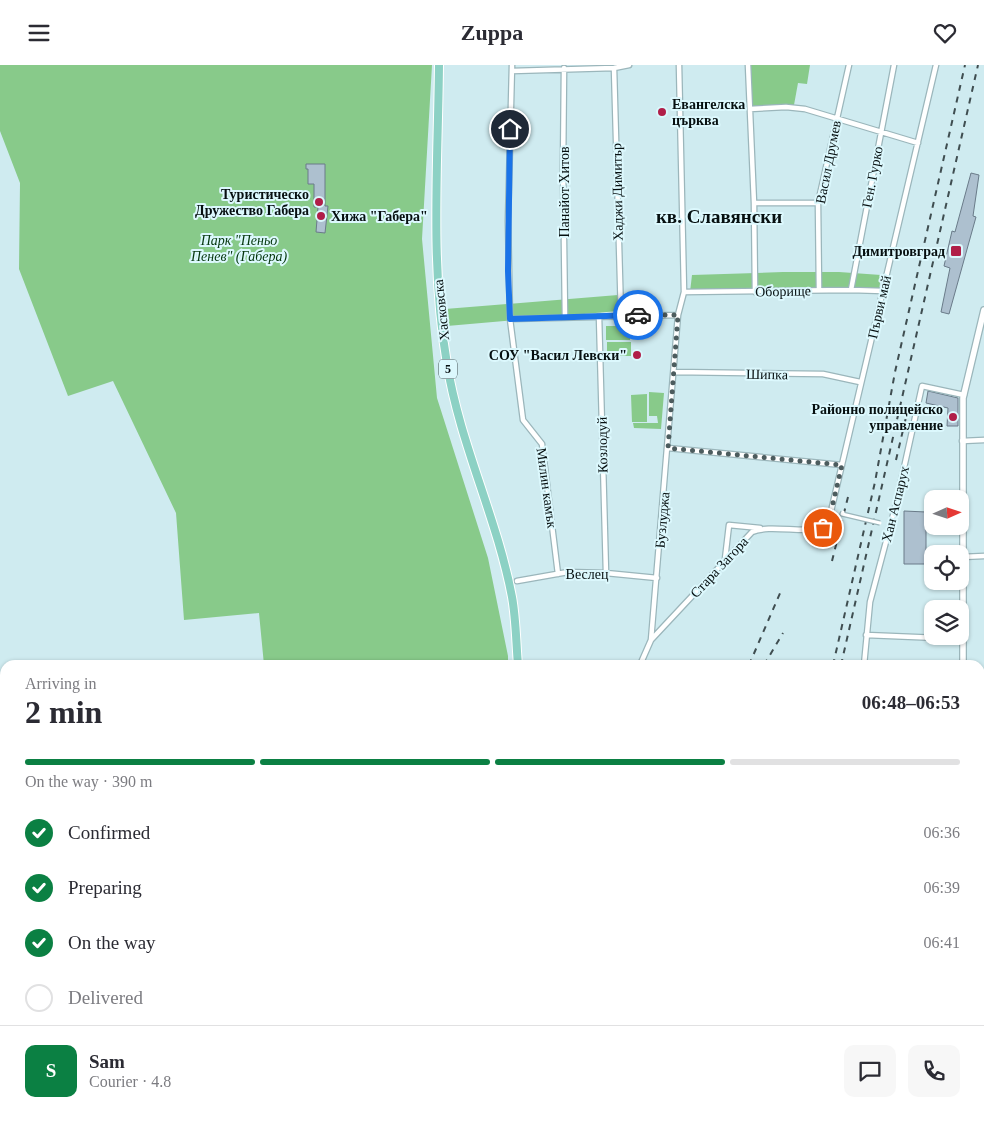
<!DOCTYPE html>
<meta charset="utf-8">
<style>
:root{--surface:#fff;--page:#f7f7f7;--text:#2b2b33;--muted:#7c7c81;--line:#e1e1e2;--accent:#0b8043}
body{margin:0;font-family:Georgia,serif;background:var(--page);color:var(--text);height:100vh;display:flex;flex-direction:column;font-size:19px;white-space:nowrap}
*{box-sizing:border-box;margin:0}
p{font-size:16px;color:var(--muted)}
.icon{flex:none;width:28px;height:28px;fill:none;stroke:currentColor;stroke-width:2;stroke-linecap:round;stroke-linejoin:round}
.map{position:relative;flex:1;overflow:hidden}
.details{position:absolute;left:0px;top:595px;width:985px;height:466px;display:flex;flex-direction:column;background:var(--surface);border-radius:15px 15px 0 0;box-shadow:0 1px 4px #0004}
.details>*{flex:none}
.needle{width:32px;rotate:87deg}
.fabs{position:absolute;left:924px;top:425px;display:grid;gap:10px}
.fabs a{display:grid;place-items:center;width:45px;height:45px;border-radius:10px;background:var(--surface);box-shadow:0 1px 4px #0004;font-size:25px}
.pin{position:absolute;display:grid;place-items:center;width:42px;height:42px;color:#fff;margin:-21px;border:2px solid #fff;border-radius:50%;box-shadow:0 1px 5px #0007}
.courier{position:absolute;display:grid;place-items:center;width:50px;height:50px;margin:-25px;border:4px solid #1a73e8;border-radius:50%;background:#fff;color:#222;box-shadow:0 1px 6px #0007}
.overview em{font-style:normal;font-weight:600}
.overview div{display:flex;flex-direction:column-reverse}
.overview{display:flex;align-items:center;justify-content:space-between;height:85px;padding:0 25px}
h1{font-size:32px;font-weight:600;line-height:38px}
.bar{display:grid;grid-template-columns:repeat(4,1fr);gap:8px 5px;align-content:center;height:60px;padding:0 25px}
.bar i{height:6px;border-radius:4px;background:var(--line)}
.bar .selected{background:var(--accent)}
.bar p{grid-column:span 4}
.line{display:flex;align-items:center;gap:12px;padding:0 25px;border-top:1px solid var(--line)}
.line div{flex:1}
.round{display:grid;place-items:center;flex:none;width:52px;height:52px;border-radius:10px;background:var(--page)}
ol{padding:0 25px;list-style:none}
li{display:flex;align-items:center;gap:15px;height:55px}
li p{margin-inline-start:auto}
li .icon{padding:5px;border-radius:50%;background:var(--accent);color:#fff;stroke-width:4}
li:last-child{color:var(--muted)}
li i{width:28px;height:28px;border:2px solid var(--line);border-radius:50%}
header{display:flex;justify-content:space-between;align-items:center;height:65px;padding:0 25px;background:var(--surface);font-size:22px;font-weight:600}
.map>svg:first-child{display:block}
.green{fill:#88ca8a}
.building{fill:#adc0cf;stroke:#6a7b89}
.lines{fill:none;stroke-linecap:round;stroke-linejoin:round}
.pedestrian-casing{stroke:#9bb6bb;stroke-width:5.5}
.minor-casing{stroke:#9bb6bb;stroke-width:7}
.tertiary-casing{stroke:#9bb6bb;stroke-width:8}
.primary-casing{stroke:#fff;stroke-width:10}
.pedestrian{stroke:#fff;stroke-width:3}
.minor{stroke:#fff;stroke-width:4.5}
.tertiary{stroke:#fff;stroke-width:5.5}
.primary{stroke:#8cd1c4;stroke-width:8}
.rail{stroke:#3f4d50;stroke-width:2;stroke-dasharray:6 6;stroke-linecap:butt}
.pedestrian-bridge-casing{stroke:#9bb6bb;stroke-width:5.5;stroke-linecap:butt}
.pedestrian-bridge{stroke:#fff;stroke-width:3}
.done{stroke:#4c5c5e;stroke-width:5;stroke-dasharray:0 9}
.route{stroke:#1a73e8;stroke-width:6}
.poi-dot{fill:#b01e48;stroke:#dcf8fd;stroke-width:2}
.labels{text-anchor:middle;stroke-width:4;stroke-linejoin:round;paint-order:stroke}
.shield{fill:#dcf8fd;stroke:#465557;stroke-width:1}
.shield-label{font-size:12px;font-weight:bold;fill:#060f10}
.poi-label{font-size:14px;font-weight:bold;fill:#060f10;stroke:#dcf8fd;text-anchor:end}
.street-label{font-size:14px;fill:#060f10;stroke:#dcf8fd}
.park-label{font-size:14px;font-style:italic;fill:#04360c;stroke:#dcf8fd}
.district-label{font-size:19px;font-weight:bold;fill:#060f10;stroke:#dcf8fd}
</style>
<header><svg class="icon" aria-label="menu" viewBox="0 0 24 24"><path d="M4 6h16M4 12h16M4 18h16"/></svg>Zuppa<svg class="icon" aria-label="heart" viewBox="0 0 24 24"><path d="M12 20l-8-8c-3-5 5-10 8-4 3-6 11-1 8 4z"/></svg></header>
<div class="map">
<svg width="984" height="1061" viewBox="0 0 984 1061">
<rect width="100%" height="100%" fill="#cfebf0"/>
<path class="green" d="M0,0H432L422,174L437,333L488,493L508,591V600H264L259,548L184,555L176,448L113,316L68,331L19,204L20,118L0,66Z
M751,0H810L807,19L798,18L794,40L752,41Z
M783,207H839L881,210L879,226L690,227L692,210Z
M618,230V246L447,261L445,244Z
M606,261H630V275H606Z
M607,277H631V291H607Z
M649,327L664,328L661,364L634,363L633,358H658L657,351H649Z
M647,329V357H632L631,330Z"/>
<path class="building" d="M306,99H325V141H328L325,168L316,167L318,142H314V119H308V104H306Z
M971,108L979,110L973,151L976,152L949,249L941,247L950,203L944,201L952,166L955,167Z
M928,326L958,333V361H947L948,343L926,338Z
M904,446L926,447V499H904Z"/>
<g class="lines">
<g class="pedestrian-casing">
<path id="pedestrian" d="M980,819H984"/>
</g>
<g class="minor-casing">
<path id="minor" d="M512,0L508,156L510,254L523,355L542,379L558,509
M748,0L754,138L755,227
M564,3L563,104L565,252
M614,3L621,250
M512,6L614,3L629,0
M750,44L786,42L805,44L918,78
M754,138H818
M819,225L818,138L849,0
M851,225L894,0
M684,227L851,225L883,226
M599,251L606,508
M510,254L678,250
M674,307L823,309L860,317
M962,376L984,375
M668,383L842,400
M962,492L984,491
M725,494L729,460L760,463
M517,516L568,507L606,508L657,513
M866,570L963,574
M651,575L752,467C771,458 817,472 828,459L936,0
M640,600L651,575L678,250L684,227L679,0
M864,600L870,537L896,439L922,321L964,330
M980,656H984
M859,1056L870,1061
M965,1058H984
M400,1061L402,1056
M815,1061L817,1056"/>
</g>
<g class="tertiary-casing">
<path id="tertiary" d="M963,600V333L984,245
M980,892L984,889
M980,913L984,909
M888,1061L890,1056"/>
</g>
<g class="primary-casing">
<path id="primary" d="M439,0C438,100 430,200 447,299C460,379 497,453 512,532C516,554 516,577 518,600
M499,1061V1056"/>
</g>
<use href="#pedestrian" class="pedestrian"/>
<use href="#minor" class="minor"/>
<use href="#tertiary" class="tertiary"/>
<use href="#primary" class="primary"/>
<path class="rail" d="M896,395L907,348
M832,496L849,428
M749,600L781,526
M764,600L783,568
M833,600L875,417L895,307L965,0
M841,600L978,0
M718,1061L720,1056
M727,1061L728,1056"/>
<g class="pedestrian-bridge-casing">
<path id="pedestrian-bridge" d="M843,447L842,449L880,458"/>
</g>
<use href="#pedestrian-bridge" class="pedestrian-bridge"/>
</g>
<g class="lines">
<path class="done" d="M638,250H678L668,383L842,400L829,455L823,463"/>
<path class="route" d="M510,64L508,206L510,254L638,250"/>
</g>
<g class="poi-dot">
<circle cx="662" cy="47" r="5"/>
<circle cx="319" cy="137" r="5"/>
<circle cx="321" cy="151" r="5"/>
<rect x="950" y="180" width="12" height="12" rx="2.5"/>
<circle cx="637" cy="290" r="5"/>
<circle cx="953" cy="352" r="5"/>
</g>
<g class="labels">
<rect class="shield" x="439" y="294.5" width="18" height="19" rx="4"/>
<g class="shield-label">
<text x="448" y="308">5</text>
</g>
<g class="poi-label">
<text x="672" y="44" text-anchor="start">Евангелска<tspan x="672" dy="16">църква</tspan></text>
<text x="309" y="134">Туристическо<tspan x="309" dy="16">Дружество Габера</tspan></text>
<text x="331" y="156" text-anchor="start">Хижа "Габера"</text>
<text x="945" y="191">Димитровград</text>
<text x="627" y="295">СОУ "Васил Левски"</text>
<text x="943" y="349">Районно полицейско<tspan x="943" dy="16">управление</tspan></text>
</g>
<g class="street-label">
<text transform="translate(828 97) rotate(-79)" y="5">Васил Друмев</text>
<text transform="translate(872 112) rotate(-79)" y="5">Ген. Гурко</text>
<text transform="translate(564 127) rotate(-90)" y="5">Панайот Хитов</text>
<text transform="translate(617 127) rotate(-91)" y="5">Хаджи Димитър</text>
<text transform="translate(783 226) rotate(-1)" y="5">Оборище</text>
<text transform="translate(879 242) rotate(-77)" y="5">Първи май</text>
<text transform="translate(441 245) rotate(-96)" y="5">Хасковска</text>
<text transform="translate(767 309) rotate(1)" y="5">Шипка</text>
<text transform="translate(602 380) rotate(-91)" y="5">Козлодуй</text>
<text transform="translate(547 423) rotate(82)" y="5">Милин камък</text>
<text transform="translate(895 439) rotate(-76)" y="5">Хан Аспарух</text>
<text transform="translate(662 455) rotate(-85)" y="5">Бузлуджа</text>
<text transform="translate(719 502) rotate(-47)" y="5">Стара Загора</text>
<text x="587" y="514">Веслец</text>
</g>
<g class="park-label">
<text x="239" y="180">Парк "Пеньо<tspan x="239" dy="16">Пенев" (Габера)</tspan></text>
</g>
<g class="district-label">
<text x="719" y="158">кв. Славянски</text>
</g>
</g>
</svg>
<div class="fabs">
<a><svg class="needle" viewBox="-14 -14 28 28"><path d="M0-13l5 13h-10z" fill="#e53935"/><path d="M0 13l5-13h-10z" fill="#7c7c81"/></svg></a>
<a><svg class="icon" aria-label="locate" viewBox="0 0 24 24"><circle cx="12" cy="12" r="6"/><path d="M12 2v4M12 18v4M2 12h4M18 12h4"/></svg></a>
<a><svg class="icon" aria-label="layers" viewBox="0 0 24 24"><path d="M12 4l9 5-9 5-9-5zM3 14l9 5 9-5"/></svg></a>
</div>
<div class="pin" style="left:823px;top:463px;background:#ea580c"><svg class="icon" aria-label="bag" viewBox="0 0 24 24"><path d="M5 8h14l-1 12H6zM9 8a3 3 0 0 1 6 0"/></svg></div>
<div class="pin" style="left:510px;top:64px;background:#1f2937"><svg class="icon" aria-label="home" viewBox="0 0 24 24"><path d="M3 11l9-7 9 7M6 9v11h12V9"/></svg></div>
<div class="courier" style="left:638px;top:250px"><svg class="icon" aria-label="car" viewBox="0 0 24 24"><path d="M5 17H2v-5l4-1 3-4h7l3 4 3 1v5h-3M9 17h6M6 11h13"/><circle cx="7" cy="17" r="2"/><circle cx="17" cy="17" r="2"/></svg></div>
<section class="details">
<div class="overview"><div><h1>2 min</h1><p>Arriving in</p></div><em>06:48–06:53</em></div>
<div class="bar"><i class="selected"></i><i class="selected"></i><i class="selected"></i><i></i><p>On the way · 390 m</p></div>
<ol>
<li><svg class="icon" aria-label="check" viewBox="0 0 24 24"><path d="M5 12l5 5 9-10"/></svg>Confirmed<p>06:36</p></li>
<li><svg class="icon" aria-label="check" viewBox="0 0 24 24"><path d="M5 12l5 5 9-10"/></svg>Preparing<p>06:39</p></li>
<li><svg class="icon" aria-label="check" viewBox="0 0 24 24"><path d="M5 12l5 5 9-10"/></svg>On the way<p>06:41</p></li>
<li><i></i>Delivered</li>
</ol>
<div class="line" style="height:90px"><b class="round" style="background:var(--accent);color:#fff">S</b><div><b>Sam</b><p>Courier · 4.8</p></div><a class="round"><svg class="icon" aria-label="chat" viewBox="0 0 24 24"><path d="M4 5h16v11H9l-5 4z"/></svg></a><a class="round"><svg class="icon" aria-label="phone" viewBox="0 0 24 24"><path d="M5 4h4l2 5-3 2q2 4 5 5l2-3 5 2v4C11 20 4 13 5 4z"/></svg></a></div>
</section>
</div>
